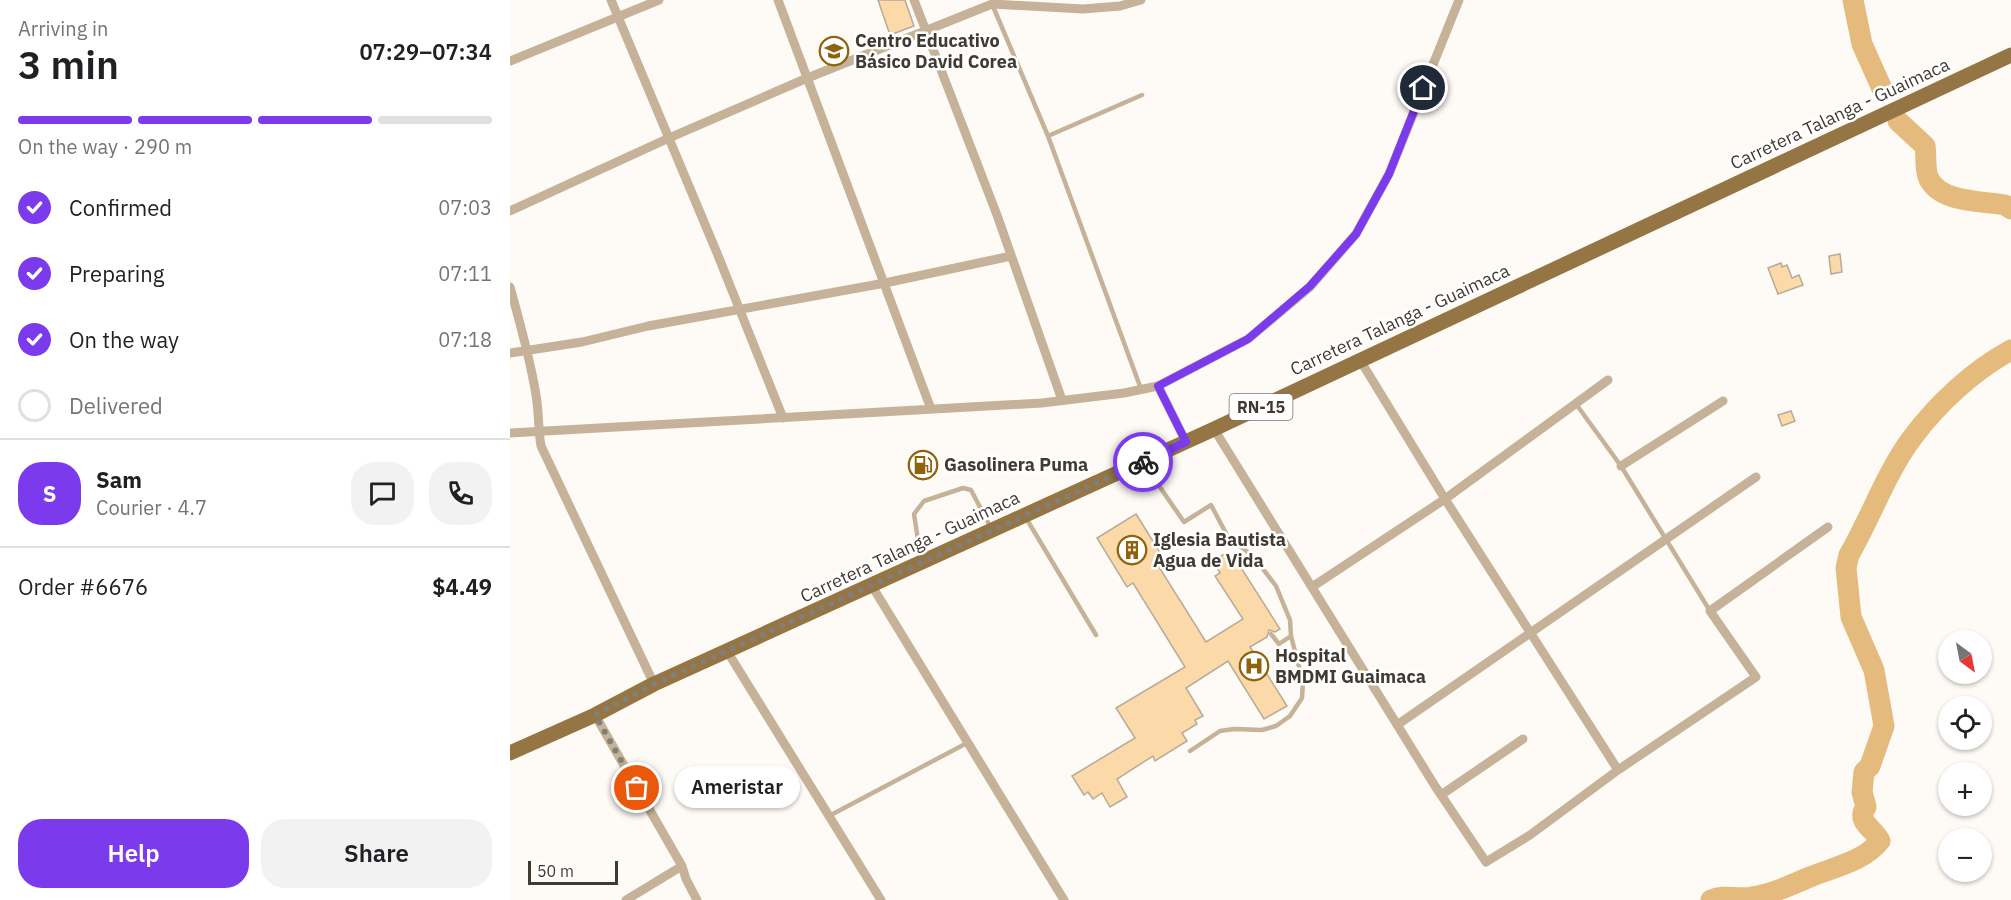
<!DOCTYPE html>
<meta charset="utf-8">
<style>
:root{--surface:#fff;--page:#f2f2f2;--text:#202124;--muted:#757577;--line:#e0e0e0;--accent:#7c3aed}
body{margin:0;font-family:"IBM Plex Sans",sans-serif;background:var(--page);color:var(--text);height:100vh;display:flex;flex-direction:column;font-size:22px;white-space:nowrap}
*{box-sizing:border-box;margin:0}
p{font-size:20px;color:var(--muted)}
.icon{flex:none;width:33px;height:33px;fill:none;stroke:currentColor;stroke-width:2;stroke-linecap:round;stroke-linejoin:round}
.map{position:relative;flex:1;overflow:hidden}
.sheet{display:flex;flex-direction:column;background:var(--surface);width:510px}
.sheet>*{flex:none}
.needle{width:39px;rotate:148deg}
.fabs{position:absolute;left:1428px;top:630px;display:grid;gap:12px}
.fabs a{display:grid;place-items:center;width:54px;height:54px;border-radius:50%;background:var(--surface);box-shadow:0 2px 4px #0004;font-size:30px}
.scale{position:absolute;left:18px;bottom:15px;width:90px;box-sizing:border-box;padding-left:6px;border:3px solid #403a33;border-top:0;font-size:16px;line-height:21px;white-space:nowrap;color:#403a33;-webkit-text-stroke:4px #fff;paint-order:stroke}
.pin{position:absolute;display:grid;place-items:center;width:51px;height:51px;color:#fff;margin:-26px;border:3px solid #fff;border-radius:50%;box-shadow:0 2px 6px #0007}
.courier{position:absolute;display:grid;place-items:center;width:60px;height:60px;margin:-30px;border:4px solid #7c3aed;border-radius:50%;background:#fff;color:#222;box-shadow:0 2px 8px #0007}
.bubble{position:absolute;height:42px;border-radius:21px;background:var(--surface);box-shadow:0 2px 4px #0004;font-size:20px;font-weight:600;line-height:42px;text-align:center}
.overview em{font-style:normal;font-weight:600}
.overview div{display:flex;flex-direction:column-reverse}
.overview{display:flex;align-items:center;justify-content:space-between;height:102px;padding:0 18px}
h1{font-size:39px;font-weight:600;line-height:45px}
.bar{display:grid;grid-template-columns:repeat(4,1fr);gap:9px 6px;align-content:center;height:72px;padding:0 18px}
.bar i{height:8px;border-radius:4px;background:var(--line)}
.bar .active{background:var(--accent)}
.bar p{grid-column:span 4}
.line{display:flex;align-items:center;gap:15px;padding:0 18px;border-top:2px solid var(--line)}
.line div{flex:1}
.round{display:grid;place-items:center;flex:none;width:63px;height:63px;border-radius:24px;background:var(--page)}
ol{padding:0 18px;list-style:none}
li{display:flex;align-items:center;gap:18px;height:66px}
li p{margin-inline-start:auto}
li .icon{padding:6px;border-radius:50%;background:var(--accent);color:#fff;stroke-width:4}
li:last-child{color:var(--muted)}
li i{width:33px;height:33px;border:3px solid var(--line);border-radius:50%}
.button{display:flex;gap:12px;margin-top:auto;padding:12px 18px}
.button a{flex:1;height:69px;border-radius:24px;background:var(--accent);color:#fff;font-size:24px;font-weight:600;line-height:69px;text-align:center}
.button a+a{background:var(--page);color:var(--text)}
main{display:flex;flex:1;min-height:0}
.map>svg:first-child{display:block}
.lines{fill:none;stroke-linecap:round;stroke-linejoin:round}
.river{stroke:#e5bb7d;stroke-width:21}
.building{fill:#fbd9a8;stroke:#b7aa98;stroke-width:1.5}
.lane{stroke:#c5b298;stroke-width:4.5}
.street{stroke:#c5b298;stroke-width:9}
.primary{stroke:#957543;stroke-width:15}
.done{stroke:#827e78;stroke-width:6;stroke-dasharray:0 10.8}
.route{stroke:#7c3aed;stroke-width:8}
.labels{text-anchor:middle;stroke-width:5;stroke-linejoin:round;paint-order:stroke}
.shield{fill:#fff;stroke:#797570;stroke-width:1.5}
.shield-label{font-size:16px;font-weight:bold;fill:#403a33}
.poi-label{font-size:18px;font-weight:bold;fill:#403a33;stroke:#fff;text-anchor:start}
.street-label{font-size:18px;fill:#403a33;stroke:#fff}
</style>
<main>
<section class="sheet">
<div class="overview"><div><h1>3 min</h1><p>Arriving in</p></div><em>07:29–07:34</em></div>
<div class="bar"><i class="active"></i><i class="active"></i><i class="active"></i><i></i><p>On the way · 290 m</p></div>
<ol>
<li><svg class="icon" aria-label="check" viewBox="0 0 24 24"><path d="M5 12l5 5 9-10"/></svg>Confirmed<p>07:03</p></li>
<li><svg class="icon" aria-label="check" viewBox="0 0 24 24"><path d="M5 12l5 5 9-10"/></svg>Preparing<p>07:11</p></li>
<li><svg class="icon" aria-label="check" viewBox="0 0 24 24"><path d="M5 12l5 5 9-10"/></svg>On the way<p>07:18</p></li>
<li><i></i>Delivered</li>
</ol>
<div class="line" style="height:108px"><b class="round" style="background:var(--accent);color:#fff">S</b><div><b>Sam</b><p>Courier · 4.7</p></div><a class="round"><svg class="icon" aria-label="chat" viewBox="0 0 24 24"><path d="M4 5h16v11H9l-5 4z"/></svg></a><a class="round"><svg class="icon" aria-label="phone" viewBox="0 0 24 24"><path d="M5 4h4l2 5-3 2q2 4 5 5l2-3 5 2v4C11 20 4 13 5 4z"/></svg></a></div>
<div class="line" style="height:78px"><div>Order #6676</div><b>$4.49</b></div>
<div class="button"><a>Help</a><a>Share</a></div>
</section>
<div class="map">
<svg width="1501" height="900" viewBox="0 0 1501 900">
<rect width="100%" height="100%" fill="#fefbf7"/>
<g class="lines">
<path class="river" d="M1343,0L1352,44L1373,91
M1388,121L1415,146C1417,157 1414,169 1419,179C1431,203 1473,201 1495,205L1501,209
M1201,900C1214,894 1228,900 1242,897C1262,894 1281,885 1300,877C1324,867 1353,862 1370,841C1365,829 1345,822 1356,807L1352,792L1354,772L1360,766L1374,726L1364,670L1341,617L1336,568L1339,555C1361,517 1376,473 1402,438C1428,403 1463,371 1501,350"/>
</g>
<path class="building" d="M368,0H395L404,26L380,35Z
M1330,254L1332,272L1321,274L1319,256Z
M1271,263L1272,267L1277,265L1282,278L1289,275L1293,285L1268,294L1258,268Z
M1281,411L1285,421L1272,426L1268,415Z
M626,514L656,562L649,567L696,642L733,619L705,576L710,573L703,561L716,553L724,565L728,563L770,629L765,632L759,630L757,637L740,647L777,706L754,719L718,661L676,688L693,716L685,720L687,724L672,733L677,741L645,761L643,756L607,779L617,797L600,807L592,793L583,799L578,792L574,795L562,776L625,738L606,708L675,667L623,583L617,587L587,538Z"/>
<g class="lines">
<path class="lane" d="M482,4L538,136
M631,389L538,136L632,95
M1066,404L1111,466L1200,611
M634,464L674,522L701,505L718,537L743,556L766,586L780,620L781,636L769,644L761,634
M516,518L586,635
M411,559L404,514L414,501L453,488L461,490L481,528
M680,751L710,731L724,729L752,730L766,726L780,716L792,698L793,682L781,636
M319,816L457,743"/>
<path class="street" d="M101,0L207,253L273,418
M268,0L421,409
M404,0L487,215L552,400
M0,61L149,0
M0,211L159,138L295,79L482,4L573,9L610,6L631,0
M0,287C10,323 20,358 26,395C29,412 28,429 31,446L144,684
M0,353L72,342L138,326L375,283L501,256
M850,360L935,499L1108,770
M648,386L676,442
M704,429L925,786L976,862L1020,835L1108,770L1246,677L1200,611L1318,527
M0,433L532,403L614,393L648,386L738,339L800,287L846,234L879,174L949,0
M1111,466L1213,401
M362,586L554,900
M802,587L935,499L1098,380
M217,651L371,900
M85,715L172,866L176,879L187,900
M887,725L1246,477
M931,795L1013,739
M116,900L172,866"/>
<path class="primary" d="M0,753L85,715L144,684L704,429L1501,55"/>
</g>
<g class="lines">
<path class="done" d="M127,788L85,715L144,684L633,462"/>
<path class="route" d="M633,462L676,442L648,386L738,339L800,286L846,234L879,174L913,88"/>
</g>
<defs>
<g id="school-ring" transform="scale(1.5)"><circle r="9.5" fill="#fff" stroke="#8f620b" stroke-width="1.5"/><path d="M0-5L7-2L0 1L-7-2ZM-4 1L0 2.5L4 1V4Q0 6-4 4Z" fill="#8f620b"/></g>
<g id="fuel-ring" transform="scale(1.5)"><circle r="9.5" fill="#fff" stroke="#8f620b" stroke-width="1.5"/><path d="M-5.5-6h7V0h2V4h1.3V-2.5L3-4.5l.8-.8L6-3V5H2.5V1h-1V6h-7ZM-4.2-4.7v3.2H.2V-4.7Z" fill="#8f620b"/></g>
<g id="building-ring" transform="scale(1.5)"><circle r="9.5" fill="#fff" stroke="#8f620b" stroke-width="1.5"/><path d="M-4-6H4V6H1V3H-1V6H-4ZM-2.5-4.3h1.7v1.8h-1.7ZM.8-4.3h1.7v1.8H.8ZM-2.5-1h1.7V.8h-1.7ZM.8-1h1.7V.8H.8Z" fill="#8f620b"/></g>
<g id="hospital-ring" transform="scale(1.5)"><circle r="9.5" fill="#fff" stroke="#8f620b" stroke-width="1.5"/><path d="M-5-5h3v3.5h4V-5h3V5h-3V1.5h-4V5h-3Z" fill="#8f620b"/></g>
</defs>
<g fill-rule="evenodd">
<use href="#school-ring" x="324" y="51"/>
<use href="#fuel-ring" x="413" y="465"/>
<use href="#building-ring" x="622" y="550"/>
<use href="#hospital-ring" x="744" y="666"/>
</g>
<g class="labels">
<rect class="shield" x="719.5" y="394" width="63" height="26" rx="4.5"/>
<g class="shield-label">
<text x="751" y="413">RN-15</text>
</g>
<g class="poi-label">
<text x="345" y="47">Centro Educativo<tspan x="345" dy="21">Básico David Corea</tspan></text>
<text x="434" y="471">Gasolinera Puma</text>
<text x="643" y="546">Iglesia Bautista<tspan x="643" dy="21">Agua de Vida</tspan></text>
<text x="765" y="662">Hospital<tspan x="765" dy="21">BMDMI Guaimaca</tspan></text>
</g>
<g class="street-label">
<text transform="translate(1330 114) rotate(-25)" y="6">Carretera Talanga - Guaimaca</text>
<text transform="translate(890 320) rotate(-25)" y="6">Carretera Talanga - Guaimaca</text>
<text transform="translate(400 547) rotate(-25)" y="6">Carretera Talanga - Guaimaca</text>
</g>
</g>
</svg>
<div class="fabs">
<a><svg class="needle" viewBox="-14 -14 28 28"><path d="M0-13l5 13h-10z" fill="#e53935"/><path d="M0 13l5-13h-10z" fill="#757577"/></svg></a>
<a><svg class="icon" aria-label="locate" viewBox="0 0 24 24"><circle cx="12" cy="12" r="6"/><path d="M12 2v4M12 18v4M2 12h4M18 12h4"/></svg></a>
<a>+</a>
<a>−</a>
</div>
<div class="scale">50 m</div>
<div class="pin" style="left:127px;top:788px;background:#ea580c"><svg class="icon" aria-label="bag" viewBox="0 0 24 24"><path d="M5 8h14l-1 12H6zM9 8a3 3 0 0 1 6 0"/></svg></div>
<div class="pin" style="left:913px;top:88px;background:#1f2937"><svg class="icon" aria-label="home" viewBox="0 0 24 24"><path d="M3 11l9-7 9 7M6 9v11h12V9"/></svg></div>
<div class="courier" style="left:633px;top:462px"><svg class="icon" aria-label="bike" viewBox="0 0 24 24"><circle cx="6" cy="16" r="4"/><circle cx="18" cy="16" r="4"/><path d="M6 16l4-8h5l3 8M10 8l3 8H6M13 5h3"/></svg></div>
<div class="bubble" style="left:164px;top:766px;width:126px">Ameristar</div>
</div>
</main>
